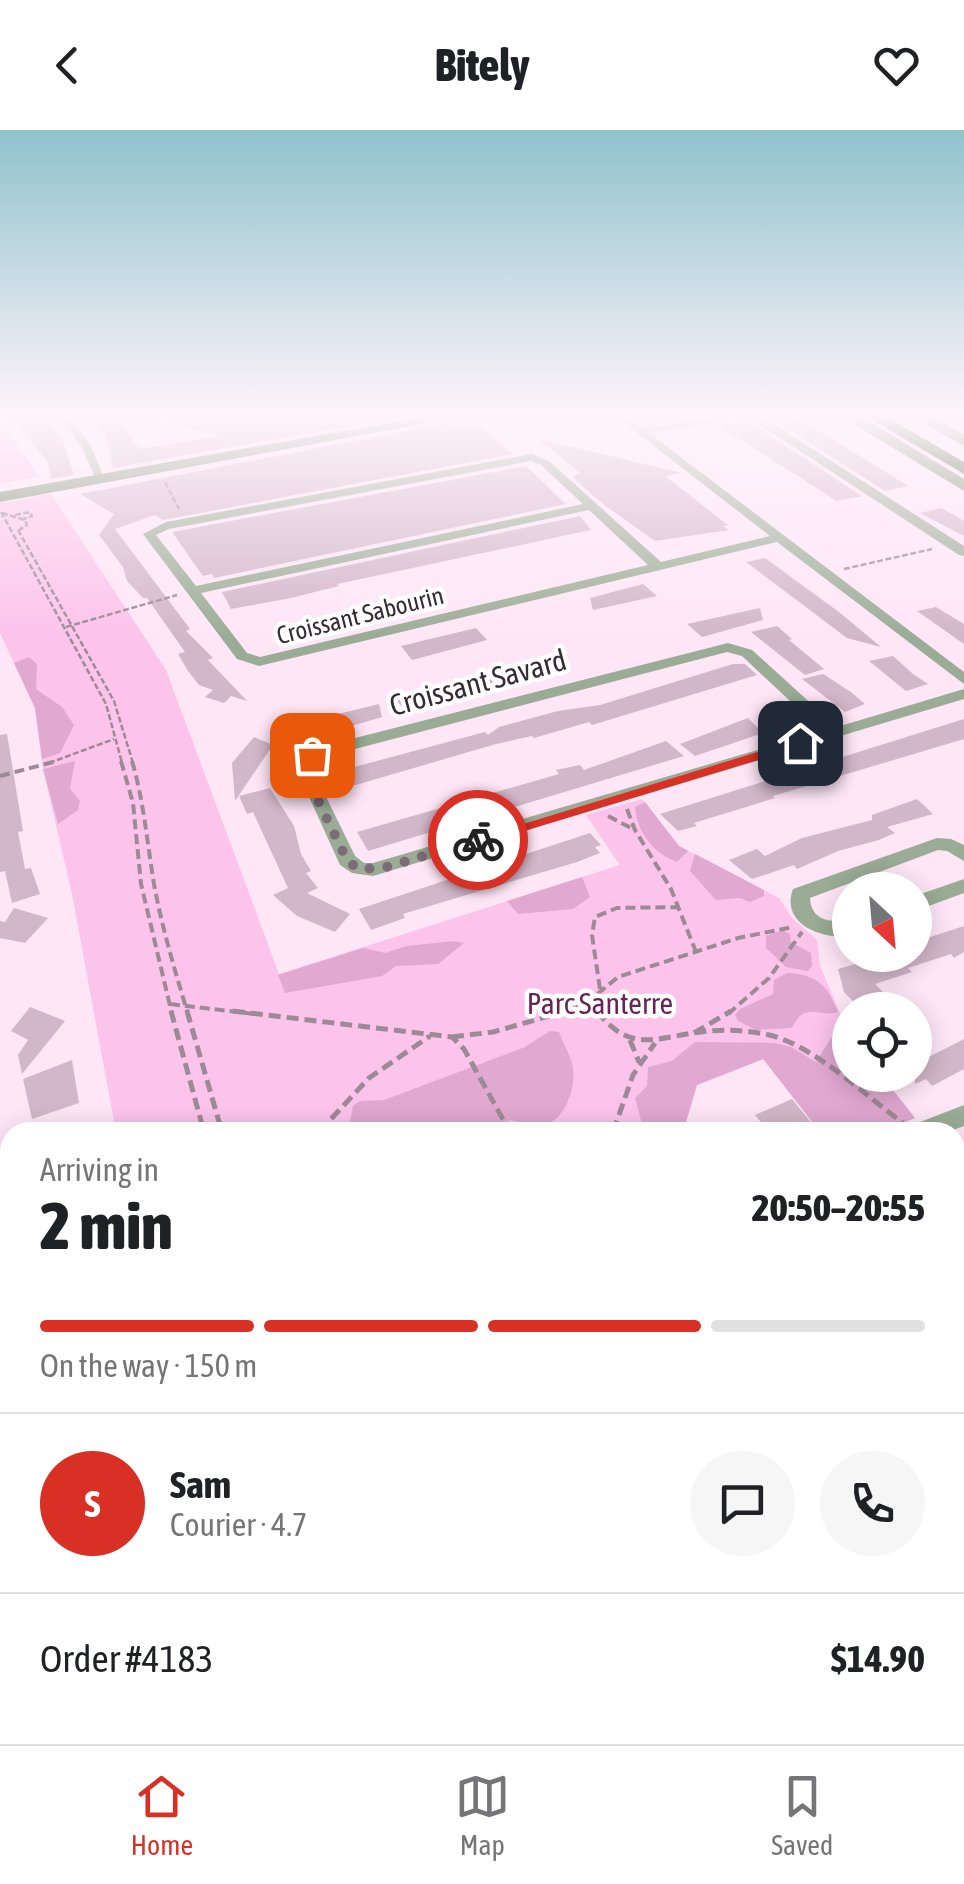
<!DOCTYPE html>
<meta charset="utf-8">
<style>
:root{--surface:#fff;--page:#f6f6f6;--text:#202124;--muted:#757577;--line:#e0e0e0;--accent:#d93025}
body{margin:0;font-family:"Asap Condensed",sans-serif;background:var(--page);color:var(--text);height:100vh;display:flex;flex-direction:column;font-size:38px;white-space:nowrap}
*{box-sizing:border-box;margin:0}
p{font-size:32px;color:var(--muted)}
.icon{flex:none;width:55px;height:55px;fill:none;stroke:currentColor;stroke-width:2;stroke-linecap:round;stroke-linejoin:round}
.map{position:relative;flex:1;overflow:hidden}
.panel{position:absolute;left:0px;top:992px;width:965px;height:622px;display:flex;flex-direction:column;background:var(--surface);border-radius:30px 30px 0 0;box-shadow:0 5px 25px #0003}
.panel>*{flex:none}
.needle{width:65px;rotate:154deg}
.controls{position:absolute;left:832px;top:742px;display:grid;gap:20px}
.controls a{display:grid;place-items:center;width:100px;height:100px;border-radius:50%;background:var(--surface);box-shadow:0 5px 25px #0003;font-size:50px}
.pin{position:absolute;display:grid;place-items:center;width:85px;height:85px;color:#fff;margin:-42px;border-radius:20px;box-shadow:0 5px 15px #0006}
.courier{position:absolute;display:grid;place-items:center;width:100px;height:100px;margin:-50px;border:8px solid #d93025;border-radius:50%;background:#fff;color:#222;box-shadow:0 2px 12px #0007}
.head em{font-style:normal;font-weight:800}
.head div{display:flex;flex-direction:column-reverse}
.head{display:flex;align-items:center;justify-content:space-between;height:170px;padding:0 40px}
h1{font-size:65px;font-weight:800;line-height:75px}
.bar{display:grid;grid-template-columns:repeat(4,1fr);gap:15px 10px;align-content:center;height:120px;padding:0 40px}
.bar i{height:12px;border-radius:8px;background:var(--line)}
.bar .selected{background:var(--accent)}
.bar p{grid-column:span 4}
.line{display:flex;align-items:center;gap:25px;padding:0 40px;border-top:2px solid var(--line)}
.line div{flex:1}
.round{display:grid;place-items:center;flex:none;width:105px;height:105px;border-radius:52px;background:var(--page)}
header{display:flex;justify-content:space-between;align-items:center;height:130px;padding:0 40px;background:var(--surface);font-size:45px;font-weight:800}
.tabs{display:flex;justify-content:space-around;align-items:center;height:140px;border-top:2px solid var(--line);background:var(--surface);font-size:28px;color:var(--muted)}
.tabs a{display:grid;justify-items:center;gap:5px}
.tabs .selected{color:var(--accent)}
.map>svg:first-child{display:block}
.green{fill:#fcc3eb}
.forest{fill:#e1a8d0}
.building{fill:#d2b6c9}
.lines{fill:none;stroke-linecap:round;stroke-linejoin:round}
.path-far3{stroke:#9c8a96;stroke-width:2.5;stroke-dasharray:6 2.5;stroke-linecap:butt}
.path-far2{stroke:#9c8a96;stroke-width:4;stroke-dasharray:10 5;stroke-linecap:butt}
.path-far1{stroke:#9c8a96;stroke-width:5;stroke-dasharray:12 6;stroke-linecap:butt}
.path{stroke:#9c8a96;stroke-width:6;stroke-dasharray:15 8;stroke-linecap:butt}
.street{fill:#9aac95;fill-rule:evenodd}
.secondary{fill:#718c6b;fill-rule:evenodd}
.highway{fill:#3a6031;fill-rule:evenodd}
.route{fill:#d93025}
.done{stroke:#7c6c77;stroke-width:10;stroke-dasharray:0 18}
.labels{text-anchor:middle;stroke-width:9;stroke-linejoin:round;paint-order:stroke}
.far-street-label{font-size:25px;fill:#362b33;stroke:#fff}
.street-label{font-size:30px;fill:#362b33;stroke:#fff}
.park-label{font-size:30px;fill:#672458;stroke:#fff}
</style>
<header><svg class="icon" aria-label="back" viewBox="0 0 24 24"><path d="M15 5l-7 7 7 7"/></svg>Bitely<svg class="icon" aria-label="heart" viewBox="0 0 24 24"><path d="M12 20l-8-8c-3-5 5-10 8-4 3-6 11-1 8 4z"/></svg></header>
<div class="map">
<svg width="964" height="1614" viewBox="0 0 964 1614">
<rect width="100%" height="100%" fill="#fee6f6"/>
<path class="green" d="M0,287L39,347L0,353Z
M51,364L166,540L279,844L620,735L586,685L642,669L679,716L779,768L792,788L817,810L820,836L850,907V945H881L915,988L881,1002H820L764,929L697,955L683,1002H116L72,764L43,639L35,578L0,503V373Z
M227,1605H551L554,1614H229Z"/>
<path class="forest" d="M29,527L37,534L36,559L62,577L74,595L60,623L42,629L35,578L14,533Z
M75,631L70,659L80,671L78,680L58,694L43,639Z
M645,672L679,716L688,721L677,732C653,723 637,702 635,677Z
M695,724L764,760V766L750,772L740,768L716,770L690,741Z
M582,747L590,767L573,779L518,784L507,771Z
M782,800L790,804L791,812L811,823L812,836L808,841L786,837L766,818V806Z
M454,811L464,813L438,834L396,836L382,846L285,863L278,845L363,818L385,823L407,816Z
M787,843C817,844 828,856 838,882C826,887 810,876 800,886C796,889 795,895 791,898L756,900L738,891L735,885L740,879L773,864L774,850Z
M550,901L559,902C563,913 569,923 572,933C578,957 564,997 535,997C527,996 518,992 510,990L497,1002H348L353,976L360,971L384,970L525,917Z
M845,901L850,907V945H881L915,988L881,1002H820L763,929L697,955L683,1002H644L635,968L647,956L648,937L672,931L695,912L774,913L791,917L816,932L831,908Z"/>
<path class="building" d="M15,282H37L62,308L74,345L51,349L48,333L16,291H21Z
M95,282H113L139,319L220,306L157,289L218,282H318V288L359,282H427L113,338L106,305L99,299Z
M788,283L831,308L908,356L885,361L769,287Z
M747,291L862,366L837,371L719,296Z
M448,293L449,299L479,295L513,324L163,390L155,385L115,399L190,499L186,501L213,528L208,530L247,571L231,566L224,573L205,567L213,560L199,555L188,541L178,524L185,522L147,468H143L127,451L123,437L99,405L114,384L80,364Z
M539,309L682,343L665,346L728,395L723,396L729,400L655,411L603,374L572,347L580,343Z
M526,336L566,374L214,448L212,444L203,446L172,402Z
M942,378L964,391V406L920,383Z
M580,386L591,400L337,454L339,456L291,468L231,479L222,462Z
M765,428L839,482L881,517L847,508L746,432Z
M643,454L657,466L593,480L590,468Z
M936,477L964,494V514L917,481Z
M760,478L763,490L702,507L687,494Z
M357,479H362L371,491L320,504L312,491Z
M777,496L792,509L789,510L824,539L805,545L751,502Z
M476,498L487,510L412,530L401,516Z
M893,526L913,544L928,554L906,561L869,531Z
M733,534H745L757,545L592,595L589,592L534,608L532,606L496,614L342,659L332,643L485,602L488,605L499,597L558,581L600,575Z
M503,541L513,554L487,562L405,581L396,569L418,562L423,568L422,564Z
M823,544L851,562L865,574L845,582L802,549Z
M379,574L382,587L317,606L283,612L277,599Z
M748,588L763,603L695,626L680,614Z
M964,589V609L773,666L775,668L694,693L697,696L678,701L660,684Z
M7,604L23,701L18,702L25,739L31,738L40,764L12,773L5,741L0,742V605Z
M254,607L273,615L235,671L232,633Z
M666,611L684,626L368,721L357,702L559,644L556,640L580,635L584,640Z
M270,658L294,696L301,724L311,741L306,743L318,758L307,763L350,784L335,802L297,786L273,765L288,758L253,682L247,684L239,666Z
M917,669L933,684L887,697L895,703L879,710L838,721L797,739L794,735L752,749L729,730L757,719L765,726L802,708L872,690V685Z
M590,703L601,715L595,717L600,723L577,732L403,784L405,788L371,800L359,779Z
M14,778L48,788L25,813L0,808V791L5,792Z
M964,796V822L954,828L951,824L908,838L912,842L875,854L884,863L855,873L844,862L838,839L887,825H915V812Z
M30,877L65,891L22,944L18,925L28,910L11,901Z
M964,909V939L932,956L926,949L915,954V934Z
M72,930L79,973L32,989L23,949Z
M792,969L819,1002H769L755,985Z"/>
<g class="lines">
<path class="path-far3" d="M165,352L179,379
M1,382L106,574L122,633
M2,383L25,390L27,395L19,400
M15,385L30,382L32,386L23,389
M18,400L114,571L133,633
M844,439L932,419
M66,497L177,465
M49,633L114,609"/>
<path class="path-far2" d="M121,631L133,673L141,754L172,884
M132,631C144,672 147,712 154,754C162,798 175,841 188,884
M0,646L57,631
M627,679L635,700L671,759L696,822
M608,686L635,700
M600,859L592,805L595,787L617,778L679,777
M591,873L599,884
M170,874L254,884
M558,884L584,875L618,847L738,808L793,797
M728,884L769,848L802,802"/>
<path class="path-far1" d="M171,881L204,1002
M187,881L222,1002
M233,881L452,907L464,919L510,1002
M597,881C632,927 662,905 708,901C729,899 750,901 769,905C813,915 866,966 903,993
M694,903L731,881
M452,907L493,902L567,881
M630,910L639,932
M319,1002L369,948L430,906
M613,1002L633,945L655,913"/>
<path class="path" d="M373,1605L378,1614
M420,1605L423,1614
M383,1614L385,1605"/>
<path class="street" d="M56,282H67L91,316L105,351H97L81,316Z
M610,282H622L642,298L755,282L964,416V426L959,425L748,287L649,303L964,542V554L777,412L259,536L237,529L143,404L166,392L532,324L549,331L661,432L770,406ZM531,331L541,335L583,374L196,456L156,405L169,399ZM589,380L648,435L260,527L247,523L201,463Z
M943,282L964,285L925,292L920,289Z
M728,513L752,520L837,597L964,559V569L373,746L352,743L340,735L295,636L301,624L316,618ZM727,522L742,526L822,601L373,733H364L355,726L311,636L314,631L328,626Z
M937,708L951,709L964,715V731L947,721L938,720L810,768C811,791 831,793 850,790V806C822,810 780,794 793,759Z
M964,749V763L915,781V766Z
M964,975V996L948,1002H911L915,994Z
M0,1184L10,1189V1319L0,1314Z
M10,1578V1605H23L16,1614H0V1582Z
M722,1605H757L761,1614H725Z"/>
<path class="secondary" d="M451,282H487L0,372V362Z
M834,282H853L964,349V361Z
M905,282H924L964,304V316Z"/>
<path class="highway" d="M859,282H878L964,332V344Z"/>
</g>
<linearGradient id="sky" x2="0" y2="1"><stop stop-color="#90c2cc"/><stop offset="0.56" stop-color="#fff4fb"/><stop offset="1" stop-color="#fff4fb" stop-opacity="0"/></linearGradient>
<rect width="964" height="508" fill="url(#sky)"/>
<path class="route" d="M800,609L804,610V616L478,715L471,710Z"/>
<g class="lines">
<path class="done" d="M312,625L304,632L306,646L347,730L358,739L383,738L478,710"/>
</g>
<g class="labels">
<g class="far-street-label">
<text transform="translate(360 485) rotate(-14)" y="9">Croissant Sabourin</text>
</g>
<g class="street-label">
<text transform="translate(478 553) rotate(-15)" y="10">Croissant Savard</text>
</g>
<g class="park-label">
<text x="600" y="884">Parc Santerre</text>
</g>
</g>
</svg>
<div class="controls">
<a><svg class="needle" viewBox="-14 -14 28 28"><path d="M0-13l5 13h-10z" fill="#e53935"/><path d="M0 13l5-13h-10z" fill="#757577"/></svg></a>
<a><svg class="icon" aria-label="locate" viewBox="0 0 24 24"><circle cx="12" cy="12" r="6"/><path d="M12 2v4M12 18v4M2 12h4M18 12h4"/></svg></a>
</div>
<div class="pin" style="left:312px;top:625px;background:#ea580c"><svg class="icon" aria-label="bag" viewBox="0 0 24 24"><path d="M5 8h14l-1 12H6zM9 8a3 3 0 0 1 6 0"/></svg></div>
<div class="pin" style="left:800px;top:613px;background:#1f2937"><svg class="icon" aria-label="home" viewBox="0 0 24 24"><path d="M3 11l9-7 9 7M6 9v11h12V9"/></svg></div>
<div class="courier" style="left:478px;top:710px"><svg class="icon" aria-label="bike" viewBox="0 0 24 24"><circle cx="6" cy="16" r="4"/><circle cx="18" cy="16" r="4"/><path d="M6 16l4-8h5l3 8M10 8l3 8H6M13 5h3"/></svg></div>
<section class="panel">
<div class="head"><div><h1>2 min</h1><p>Arriving in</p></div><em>20:50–20:55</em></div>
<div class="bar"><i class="selected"></i><i class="selected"></i><i class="selected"></i><i></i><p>On the way · 150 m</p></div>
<div class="line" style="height:180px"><b class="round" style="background:var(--accent);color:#fff">S</b><div><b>Sam</b><p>Courier · 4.7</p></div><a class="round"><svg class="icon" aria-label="chat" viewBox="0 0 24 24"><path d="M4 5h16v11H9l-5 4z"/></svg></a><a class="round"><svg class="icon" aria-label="phone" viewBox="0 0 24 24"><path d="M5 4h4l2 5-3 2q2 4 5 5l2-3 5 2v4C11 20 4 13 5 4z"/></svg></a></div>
<div class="line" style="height:130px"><div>Order #4183</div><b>$14.90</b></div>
</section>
</div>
<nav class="tabs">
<a class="selected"><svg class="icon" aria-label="home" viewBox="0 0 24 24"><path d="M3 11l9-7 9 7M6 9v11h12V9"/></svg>Home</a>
<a><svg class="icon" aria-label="map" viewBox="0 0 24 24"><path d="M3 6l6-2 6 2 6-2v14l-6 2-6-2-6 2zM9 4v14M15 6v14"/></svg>Map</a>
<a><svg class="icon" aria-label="saved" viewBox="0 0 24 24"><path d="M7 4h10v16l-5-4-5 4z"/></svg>Saved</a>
</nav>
